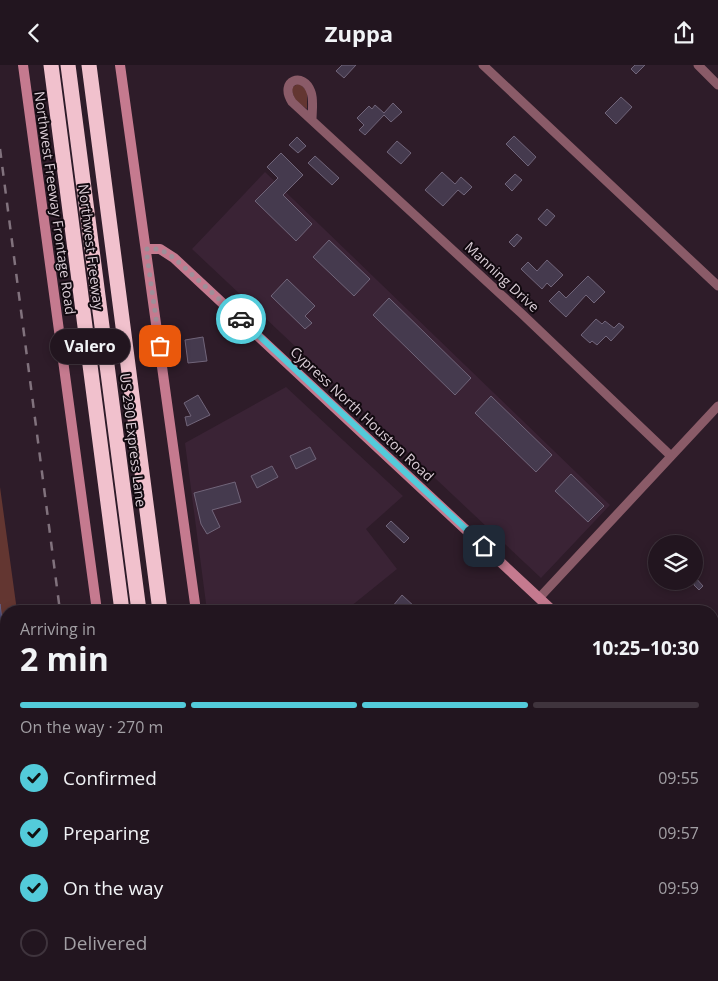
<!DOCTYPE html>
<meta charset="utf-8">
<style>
:root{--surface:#22151f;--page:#2e222c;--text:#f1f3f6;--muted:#a29fa4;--line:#3f343d;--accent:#53cbda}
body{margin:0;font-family:"Open Sans",sans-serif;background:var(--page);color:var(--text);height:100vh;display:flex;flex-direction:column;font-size:19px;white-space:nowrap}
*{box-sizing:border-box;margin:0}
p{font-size:16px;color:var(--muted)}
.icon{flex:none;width:28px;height:28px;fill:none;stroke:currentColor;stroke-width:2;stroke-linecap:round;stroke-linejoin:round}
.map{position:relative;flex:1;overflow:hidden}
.side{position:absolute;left:0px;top:540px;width:719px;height:376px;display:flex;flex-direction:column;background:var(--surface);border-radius:20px 20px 0 0;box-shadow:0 2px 8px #0003,0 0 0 1px var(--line)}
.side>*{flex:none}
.fabs{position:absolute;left:648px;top:470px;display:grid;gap:10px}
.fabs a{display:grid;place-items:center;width:55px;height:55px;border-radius:50%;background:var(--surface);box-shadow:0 2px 8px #0003,0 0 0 1px var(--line);font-size:25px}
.pin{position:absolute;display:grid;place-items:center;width:42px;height:42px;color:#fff;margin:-21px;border-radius:10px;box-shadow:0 2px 8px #0006}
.courier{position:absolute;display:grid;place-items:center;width:50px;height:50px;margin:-25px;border:4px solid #53cbda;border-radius:50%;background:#fff;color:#222;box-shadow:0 1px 6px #0007}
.bubble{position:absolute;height:35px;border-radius:18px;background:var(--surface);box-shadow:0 2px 8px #0003,0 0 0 1px var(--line);font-size:16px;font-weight:700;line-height:35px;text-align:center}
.overview em{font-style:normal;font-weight:700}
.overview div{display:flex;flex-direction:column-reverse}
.overview{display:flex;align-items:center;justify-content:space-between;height:85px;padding:0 20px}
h1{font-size:32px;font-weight:700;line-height:38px}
.bar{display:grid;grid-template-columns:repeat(4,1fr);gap:8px 5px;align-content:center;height:60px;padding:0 20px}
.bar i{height:6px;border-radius:4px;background:var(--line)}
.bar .selected{background:var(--accent)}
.bar p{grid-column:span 4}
ol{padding:0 20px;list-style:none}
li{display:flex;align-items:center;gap:15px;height:55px}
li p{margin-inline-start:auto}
li .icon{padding:5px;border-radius:50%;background:var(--accent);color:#111;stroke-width:4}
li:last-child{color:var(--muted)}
li i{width:28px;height:28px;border:2px solid var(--line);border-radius:50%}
header{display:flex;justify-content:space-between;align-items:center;height:65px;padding:0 20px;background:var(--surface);font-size:22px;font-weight:700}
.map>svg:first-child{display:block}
.built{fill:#3a2335}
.green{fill:#633631}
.water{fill:#333060;stroke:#655f83}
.building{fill:#453a4e;stroke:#71657a}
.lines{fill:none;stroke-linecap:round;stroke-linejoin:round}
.minor{stroke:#8a5b68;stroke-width:9}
.secondary{stroke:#c57a8f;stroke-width:10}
.motorway{stroke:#f1c1cd;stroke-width:15}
.rail{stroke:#81727d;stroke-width:2.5;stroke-dasharray:9 9;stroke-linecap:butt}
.done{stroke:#9e8f99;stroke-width:5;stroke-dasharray:0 9}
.route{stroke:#53cbda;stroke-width:6}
.labels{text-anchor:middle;stroke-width:4;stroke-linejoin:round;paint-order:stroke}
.street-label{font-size:14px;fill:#dacdd6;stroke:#11090f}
</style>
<header><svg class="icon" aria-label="back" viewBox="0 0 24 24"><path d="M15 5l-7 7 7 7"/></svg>Zuppa<svg class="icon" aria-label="share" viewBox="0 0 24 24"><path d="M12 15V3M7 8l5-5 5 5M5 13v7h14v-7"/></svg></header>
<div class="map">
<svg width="718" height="916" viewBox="0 0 718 916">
<rect width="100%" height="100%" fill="#2e1c29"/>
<path class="built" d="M265,107L610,440L541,513L192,184Z
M286,322L403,431L366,464L397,504L345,546H207L185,378Z
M718,588V690L712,684L713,594Z
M718,874V916H669L676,910H712L713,879Z"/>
<path class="green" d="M299,18L307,26V44L295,35L291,23Z
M0,422L17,546H6V910H68L69,916H0Z"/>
<path class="water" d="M0,539L6,587V909L0,916V817L2,811L0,795Z
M713,889L718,895V916H681L688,910H712Z"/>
<path class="building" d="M342,0H356L344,13L336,6Z
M635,0H645L636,9L631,4Z
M621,32L632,42L616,59L605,48Z
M393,38L402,47L391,57L384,50L365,70L359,65L364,60L357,53L369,41L372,44L375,40L384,48Z
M514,71L536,92L528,101L506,79Z
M297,72L306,81L298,88L289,80Z
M397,76L411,88L401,99L387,87Z
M281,88L303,110L283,130L312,159L296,176L255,136L278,113L267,102Z
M315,91L339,113L332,120L308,98Z
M442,107L455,119L461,112L472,122L464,130L458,125L443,141L425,125Z
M515,109L522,115L512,126L505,119Z
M547,144L555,151L546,161L538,154Z
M517,169L522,173L514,182L509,177Z
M329,175L370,214L354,231L313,192Z
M547,195L563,210L551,222L547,218L542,224L521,204L528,197L537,206Z
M588,211L605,227L594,238L586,230L566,252L549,236L559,226L566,233Z
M287,214L315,241L305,251L312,258L305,264L271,231Z
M389,233L471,313L455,330L373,250Z
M596,254L602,259L605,256L614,263L619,258L624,262L611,276L606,271L597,280L592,276L590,278L581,270Z
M203,272L207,296L188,298L185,275Z
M198,330L210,350L187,361L185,352L191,351L184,338Z
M491,331L552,390L536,407L475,348Z
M310,382L316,394L296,404L290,391Z
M272,401L278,412L257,423L251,411Z
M571,409L604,441L588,457L555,426Z
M235,417L241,437L212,445L220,462L207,469L201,459L194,428Z
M391,456L409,473L404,478L386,461Z
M694,511L703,521L699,525L694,520Z
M402,530L416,543L413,546H397L392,542Z"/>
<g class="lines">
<path class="minor" d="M483,0L718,221
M698,0L718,20
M312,55C312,46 314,35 311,27C304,6 278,15 292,37L521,248L671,391
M540,532L718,341
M712,846L718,842
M712,866L718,861
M633,916L640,910
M655,916L661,910"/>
<path class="secondary" d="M23,0L97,546
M120,0L196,546
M146,184H160L174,193L553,546
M712,712L718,717
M144,910L145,916
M243,910L244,916"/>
<path class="motorway" d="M51,0L122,546
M68,0L139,546
M89,0L160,546
M170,910V916
M187,910V916
M205,910L206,916
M227,910V916"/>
<path class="rail" d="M0,84L60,546
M107,910L108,916"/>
</g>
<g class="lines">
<path class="done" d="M160,281L146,184H160L174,193L241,254"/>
<path class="route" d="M241,254L484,481"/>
</g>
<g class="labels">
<g class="street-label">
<text transform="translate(55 138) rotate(82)" y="5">Northwest Freeway Frontage Road</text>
<text transform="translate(91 182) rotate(83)" y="5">Northwest Freeway</text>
<text transform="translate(502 212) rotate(43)" y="5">Manning Drive</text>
<text transform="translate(362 349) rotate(43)" y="5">Cypress North Houston Road</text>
<text transform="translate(133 375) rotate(83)" y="5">US 290 Express Lane</text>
</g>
</g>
</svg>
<div class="fabs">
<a><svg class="icon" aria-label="layers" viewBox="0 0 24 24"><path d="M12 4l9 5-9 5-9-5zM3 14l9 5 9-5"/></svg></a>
</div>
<div class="pin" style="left:160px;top:281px;background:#ea580c"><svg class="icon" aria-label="bag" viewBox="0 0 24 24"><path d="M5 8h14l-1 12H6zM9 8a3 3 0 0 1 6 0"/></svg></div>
<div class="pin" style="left:484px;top:481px;background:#1f2937"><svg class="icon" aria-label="home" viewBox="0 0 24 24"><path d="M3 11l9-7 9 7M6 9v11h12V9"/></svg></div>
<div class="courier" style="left:241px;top:254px"><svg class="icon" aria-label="car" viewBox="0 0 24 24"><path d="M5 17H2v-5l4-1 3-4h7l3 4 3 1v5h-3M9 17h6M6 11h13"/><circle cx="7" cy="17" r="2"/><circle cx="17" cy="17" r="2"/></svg></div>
<div class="bubble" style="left:50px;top:264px;width:80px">Valero</div>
<section class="side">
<div class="overview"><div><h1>2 min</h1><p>Arriving in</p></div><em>10:25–10:30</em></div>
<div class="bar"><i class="selected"></i><i class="selected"></i><i class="selected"></i><i></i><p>On the way · 270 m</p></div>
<ol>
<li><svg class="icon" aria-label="check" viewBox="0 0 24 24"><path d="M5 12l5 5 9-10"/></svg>Confirmed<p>09:55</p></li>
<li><svg class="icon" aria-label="check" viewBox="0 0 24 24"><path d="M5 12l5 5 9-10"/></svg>Preparing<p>09:57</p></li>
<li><svg class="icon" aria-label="check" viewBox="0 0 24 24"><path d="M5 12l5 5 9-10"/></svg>On the way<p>09:59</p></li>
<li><i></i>Delivered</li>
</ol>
</section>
</div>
